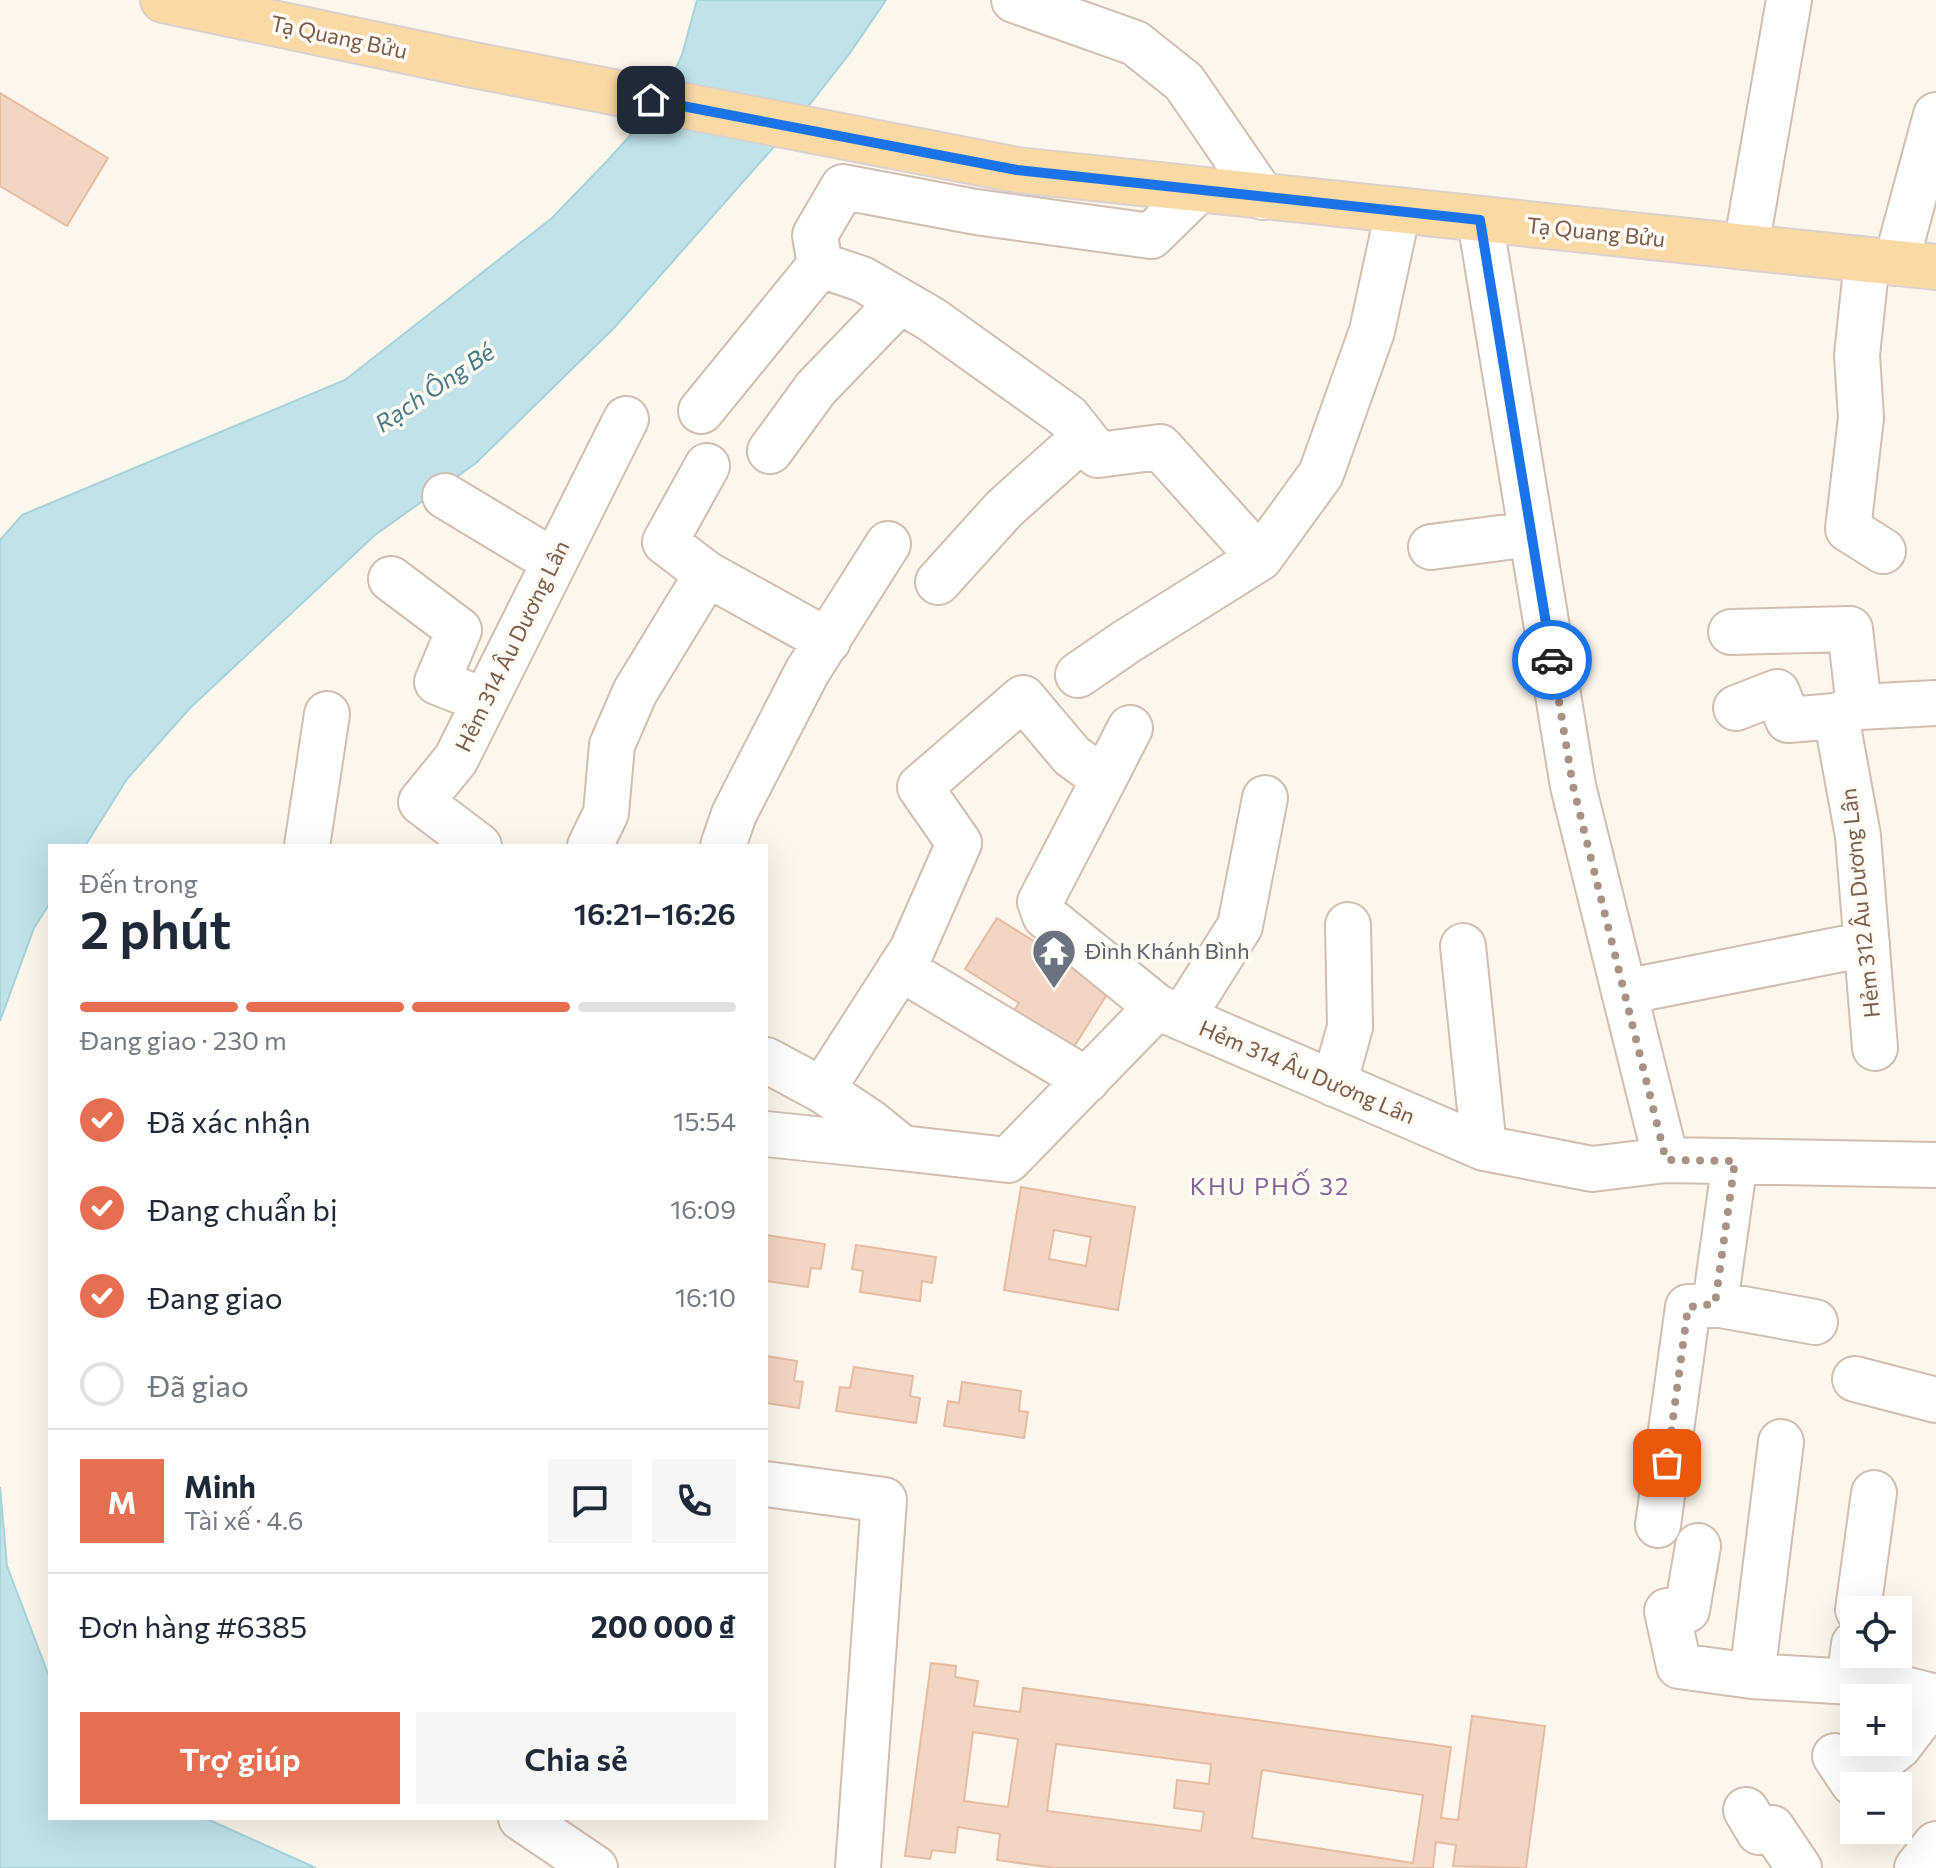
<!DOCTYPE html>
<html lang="vi">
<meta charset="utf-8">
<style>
:root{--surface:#fff;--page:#f6f6f7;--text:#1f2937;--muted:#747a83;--line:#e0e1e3;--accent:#e76f51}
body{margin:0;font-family:Commissioner,sans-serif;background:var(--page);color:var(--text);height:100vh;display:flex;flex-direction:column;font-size:30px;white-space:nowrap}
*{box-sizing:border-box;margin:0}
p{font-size:26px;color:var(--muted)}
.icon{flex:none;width:44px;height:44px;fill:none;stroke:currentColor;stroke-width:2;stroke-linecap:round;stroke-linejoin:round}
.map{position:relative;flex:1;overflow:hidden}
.sheet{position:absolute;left:48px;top:844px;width:720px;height:976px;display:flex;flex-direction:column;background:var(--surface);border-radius:0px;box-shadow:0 8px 32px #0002}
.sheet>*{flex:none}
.tools{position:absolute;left:1840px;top:1596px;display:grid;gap:16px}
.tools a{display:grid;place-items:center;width:72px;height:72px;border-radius:0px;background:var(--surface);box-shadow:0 8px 32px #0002;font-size:40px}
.pin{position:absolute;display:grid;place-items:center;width:68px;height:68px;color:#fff;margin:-34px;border-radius:16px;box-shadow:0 4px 12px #0006}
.courier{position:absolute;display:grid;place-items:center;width:80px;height:80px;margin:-40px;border:6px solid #1a73e8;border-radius:50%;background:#fff;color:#222;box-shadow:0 2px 10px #0007}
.headline em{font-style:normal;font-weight:600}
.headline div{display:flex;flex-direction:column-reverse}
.headline{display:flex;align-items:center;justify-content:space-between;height:136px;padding:0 32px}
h1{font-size:52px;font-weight:600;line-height:60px}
.bar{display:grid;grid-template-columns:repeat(4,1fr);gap:12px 8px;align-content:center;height:96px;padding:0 32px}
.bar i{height:10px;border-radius:6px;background:var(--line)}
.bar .on{background:var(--accent)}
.bar p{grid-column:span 4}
.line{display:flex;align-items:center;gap:20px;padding:0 32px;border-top:2px solid var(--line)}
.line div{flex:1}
.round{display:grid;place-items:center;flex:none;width:84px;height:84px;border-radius:0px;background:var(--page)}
ol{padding:0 32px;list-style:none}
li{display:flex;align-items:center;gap:24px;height:88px}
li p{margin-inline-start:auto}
li .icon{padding:8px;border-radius:50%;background:var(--accent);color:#fff;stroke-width:4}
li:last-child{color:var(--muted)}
li i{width:44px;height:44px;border:4px solid var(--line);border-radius:50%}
.action{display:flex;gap:16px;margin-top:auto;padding:16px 32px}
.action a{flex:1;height:92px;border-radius:0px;background:var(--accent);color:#fff;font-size:32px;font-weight:600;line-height:92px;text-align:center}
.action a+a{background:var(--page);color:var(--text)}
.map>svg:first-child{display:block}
.water{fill:#bfe3e8;stroke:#a5d3da;stroke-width:2}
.building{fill:#f3d5c3;stroke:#e6bba3;stroke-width:2;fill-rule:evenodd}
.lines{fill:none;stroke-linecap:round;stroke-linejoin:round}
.minor-casing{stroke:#d1beb0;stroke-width:48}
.major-casing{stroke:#dad1cd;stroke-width:48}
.minor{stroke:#fff;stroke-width:44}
.major{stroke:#fbd9a5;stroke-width:44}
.done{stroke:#a89285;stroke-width:8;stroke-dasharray:0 14.4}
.route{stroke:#1a73e8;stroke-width:10}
.labels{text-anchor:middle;stroke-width:7;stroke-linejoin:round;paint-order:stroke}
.street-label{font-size:22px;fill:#7a5c4d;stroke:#fffaf3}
.worship-label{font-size:22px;fill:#5b616d;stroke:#fffaf3;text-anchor:start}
.water-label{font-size:24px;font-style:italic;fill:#437c86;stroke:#fffaf3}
.neighbourhood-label{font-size:24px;letter-spacing:2px;fill:#846695;stroke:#fffaf3}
</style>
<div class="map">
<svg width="1936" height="1868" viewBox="0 0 1936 1868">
<rect width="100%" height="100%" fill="#fdf6ec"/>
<path class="water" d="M697,0H886L850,53L795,123L614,328L476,463L375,535L190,708L127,779L85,846H50V903L34,928L0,1021V540L22,515L345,380L552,218L607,161L660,103L682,55Z
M0,1487L7,1566L50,1679V1818H205L316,1868H0Z"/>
<path class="building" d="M0,93L108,158L67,226L0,186Z
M997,918L1051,952L1059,940L1118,977L1070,1053L1011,1015L1019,1003L965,969Z
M1021,1187L1135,1207L1118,1310L1004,1290ZM1054,1230L1091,1237L1086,1266L1049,1259Z
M766,1235L825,1244L821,1269L811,1268L808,1287L766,1281Z
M856,1245L936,1257L932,1283L922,1281L920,1301L860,1292L863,1271L852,1269Z
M766,1356L797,1361L794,1381L803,1382L799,1408L766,1403Z
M854,1367L913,1376L910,1396L920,1398L916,1423L836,1411L840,1387L850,1388Z
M962,1382L1021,1391L1019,1411L1028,1412L1024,1438L944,1426L948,1401L959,1403Z
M931,1663L956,1666L955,1677L978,1681L974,1706L1020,1712L1023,1688L1451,1747L1441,1818L1458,1820L1472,1716L1545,1726L1526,1868L1453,1866L1456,1845L1436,1842L1433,1868H1055L997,1860L1000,1834L958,1827L955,1853L932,1850L930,1859L905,1856ZM973,1732L1018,1739L1008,1807L964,1801ZM1056,1744L1211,1764L1209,1784L1177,1780L1174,1808L1204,1812L1201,1831L1047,1811ZM1262,1770L1423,1795L1413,1863L1252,1838Z"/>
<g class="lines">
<g class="minor-casing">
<path id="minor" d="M1014,0L1135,43L1184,82L1263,197
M1480,220L1573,786L1666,1160
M1746,247L1789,0
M1867,260L1857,355L1861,418L1848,529L1883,551
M1896,263L1936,115
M820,265L815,235L843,187L976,212L1151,236L1198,190
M701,411L820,265L862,279L931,319L1068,417L1098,455L1160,447L1260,558
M770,451L816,388L900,301
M445,496L553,561
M1431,547L1531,534
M707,574L828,641
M391,579L459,630L437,682L485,701
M938,582L1004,509L1084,437
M1731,632L1850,629L1859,707
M1078,675L1126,642L1260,558L1321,474L1372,331L1398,211
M1736,708L1777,692L1788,720L1836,716
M1104,779L1040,902L1045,916L1157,1007
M307,846L327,714
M479,846L421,802L456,759L626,419
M590,846L606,813L612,745L635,692L707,574L665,542L707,466
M723,846L734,814L807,672L888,544
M1463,946L1484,1148
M900,968L1087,1080
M1624,992L1867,944
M1182,1018L1240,926L1265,798
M1875,1048L1858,836L1836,716L1859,707L1936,703
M766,1060L822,1090L870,1122L902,1148L1008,1160L1157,1007L1484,1148L1592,1169L1666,1160L1936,1165
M1334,1084L1350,1027L1348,925
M822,1090L912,950L959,843L920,787L1023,698L1072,756L1104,779L1130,728
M766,1134L902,1148
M1715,1304L1815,1322
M1855,1379L1936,1400
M766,1484L884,1500L858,1868
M1658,1525L1688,1307L1715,1304L1735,1161
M1698,1546L1687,1610L1667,1611L1679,1666L1752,1676L1884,1684L1936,1697
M1858,1610L1874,1493
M1752,1676L1781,1442
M1849,1682L1854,1644
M1835,1756L1853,1783L1899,1746L1936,1698
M1746,1810L1759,1832L1772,1828L1799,1868
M521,1818L595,1868
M1917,1868L1936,1844"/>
</g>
<g class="major-casing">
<path id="major" d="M163,0L468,64L1017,170L1936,267"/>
</g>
<use href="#minor" class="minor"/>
<use href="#major" class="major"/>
</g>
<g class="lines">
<path class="done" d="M1552,660L1573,786L1666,1160L1735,1161L1715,1304L1688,1307L1667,1463"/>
<path class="route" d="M651,100L1017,170L1480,220L1552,660"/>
</g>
<defs>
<g id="temple-pin" transform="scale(2.3)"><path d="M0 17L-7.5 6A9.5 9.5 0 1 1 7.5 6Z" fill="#6b7280" stroke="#fffaf3"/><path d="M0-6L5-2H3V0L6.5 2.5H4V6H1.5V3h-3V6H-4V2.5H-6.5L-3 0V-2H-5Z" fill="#fff"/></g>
</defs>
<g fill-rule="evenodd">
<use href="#temple-pin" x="1054" y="951"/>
</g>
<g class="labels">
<g class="street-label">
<text transform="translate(339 37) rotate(12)" y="8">Tạ Quang Bửu</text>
<text transform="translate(1596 232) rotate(6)" y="8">Tạ Quang Bửu</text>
<text transform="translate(512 646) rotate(-64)" y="8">Hẻm 314 Âu Dương Lân</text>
<text transform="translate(1860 903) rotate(-96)" y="8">Hẻm 312 Âu Dương Lân</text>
<text transform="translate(1307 1072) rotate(23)" y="8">Hẻm 314 Âu Dương Lân</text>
</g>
<g class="worship-label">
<text x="1085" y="959">Đình Khánh Bình</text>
</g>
<g class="water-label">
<text transform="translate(435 388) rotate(-34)" y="8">Rạch Ông Bé</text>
</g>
<g class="neighbourhood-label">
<text x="1270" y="1195">KHU PHỐ 32</text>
</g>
</g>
</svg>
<div class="tools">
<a><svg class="icon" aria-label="locate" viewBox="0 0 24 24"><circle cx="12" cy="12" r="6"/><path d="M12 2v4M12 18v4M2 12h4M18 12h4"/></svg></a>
<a>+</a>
<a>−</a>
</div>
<div class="pin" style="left:1667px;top:1463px;background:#ea580c"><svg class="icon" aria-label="bag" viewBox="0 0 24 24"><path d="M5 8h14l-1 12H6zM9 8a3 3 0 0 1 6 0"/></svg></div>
<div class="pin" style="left:651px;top:100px;background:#1f2937"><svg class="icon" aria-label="home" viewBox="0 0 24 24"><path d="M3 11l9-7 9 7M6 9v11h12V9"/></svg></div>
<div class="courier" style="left:1552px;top:660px"><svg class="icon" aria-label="car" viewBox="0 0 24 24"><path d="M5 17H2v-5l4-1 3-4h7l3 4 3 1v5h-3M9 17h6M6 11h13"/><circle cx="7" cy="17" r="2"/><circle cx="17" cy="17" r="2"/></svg></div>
<section class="sheet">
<div class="headline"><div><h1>2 phút</h1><p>Đến trong</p></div><em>16:21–16:26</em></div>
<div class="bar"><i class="on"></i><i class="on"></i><i class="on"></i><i></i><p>Đang giao · 230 m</p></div>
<ol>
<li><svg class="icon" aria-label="check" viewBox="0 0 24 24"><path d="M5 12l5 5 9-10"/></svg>Đã xác nhận<p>15:54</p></li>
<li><svg class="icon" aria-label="check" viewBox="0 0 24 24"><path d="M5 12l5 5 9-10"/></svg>Đang chuẩn bị<p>16:09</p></li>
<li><svg class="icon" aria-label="check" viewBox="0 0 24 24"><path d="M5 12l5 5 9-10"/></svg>Đang giao<p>16:10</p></li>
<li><i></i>Đã giao</li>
</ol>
<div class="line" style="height:144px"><b class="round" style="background:var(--accent);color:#fff">M</b><div><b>Minh</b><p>Tài xế · 4.6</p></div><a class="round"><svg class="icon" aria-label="chat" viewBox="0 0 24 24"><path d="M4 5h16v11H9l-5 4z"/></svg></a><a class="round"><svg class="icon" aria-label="phone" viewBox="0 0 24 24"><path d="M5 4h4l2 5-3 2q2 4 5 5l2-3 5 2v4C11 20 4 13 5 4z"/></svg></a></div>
<div class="line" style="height:104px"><div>Đơn hàng #6385</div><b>200 000 ₫</b></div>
<div class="action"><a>Trợ giúp</a><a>Chia sẻ</a></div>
</section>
</div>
